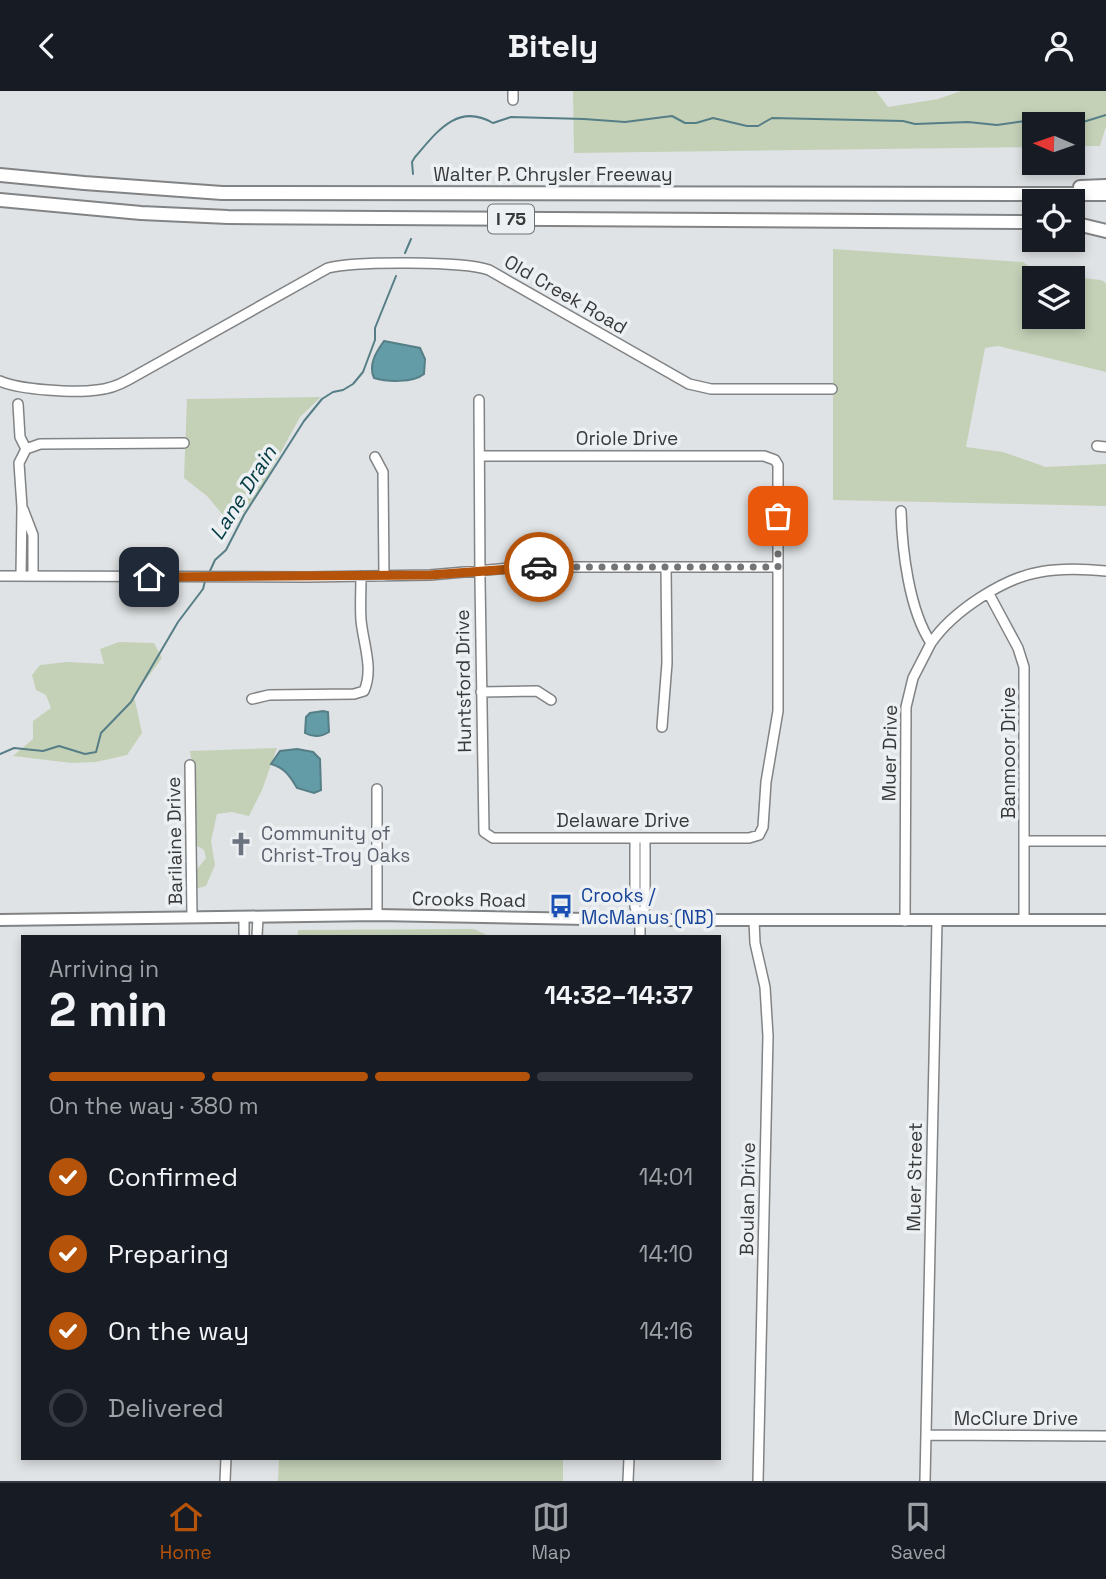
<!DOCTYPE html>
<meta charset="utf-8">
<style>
:root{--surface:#171b24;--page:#20242c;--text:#f1f3f6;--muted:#9ea1a6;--line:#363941;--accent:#b45309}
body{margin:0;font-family:"Space Grotesk",sans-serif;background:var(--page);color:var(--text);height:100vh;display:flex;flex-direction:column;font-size:26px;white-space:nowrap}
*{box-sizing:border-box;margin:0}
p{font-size:23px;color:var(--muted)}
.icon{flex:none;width:38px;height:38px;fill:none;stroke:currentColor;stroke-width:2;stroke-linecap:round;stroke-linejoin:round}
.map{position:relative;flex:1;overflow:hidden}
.details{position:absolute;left:21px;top:844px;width:700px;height:525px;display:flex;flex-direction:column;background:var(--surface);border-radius:0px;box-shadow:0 4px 10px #0003}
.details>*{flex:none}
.needle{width:46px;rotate:272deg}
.fabs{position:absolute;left:1022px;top:21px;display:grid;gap:14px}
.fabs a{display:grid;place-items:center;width:63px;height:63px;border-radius:0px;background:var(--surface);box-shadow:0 4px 10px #0003;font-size:35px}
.pin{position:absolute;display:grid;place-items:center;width:60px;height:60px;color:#fff;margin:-30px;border-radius:14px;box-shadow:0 4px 10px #0006}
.courier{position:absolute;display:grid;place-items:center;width:70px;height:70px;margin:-35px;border:5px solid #b45309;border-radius:50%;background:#fff;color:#222;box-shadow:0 2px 9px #0007}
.summary em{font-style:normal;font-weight:800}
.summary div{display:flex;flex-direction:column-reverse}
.summary{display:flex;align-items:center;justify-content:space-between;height:119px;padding:0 28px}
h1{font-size:46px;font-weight:800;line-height:52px}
.bar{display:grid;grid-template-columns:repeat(4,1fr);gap:10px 7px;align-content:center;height:84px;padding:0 28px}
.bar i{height:9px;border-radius:5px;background:var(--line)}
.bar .selected{background:var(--accent)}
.bar p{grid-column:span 4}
ol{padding:0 28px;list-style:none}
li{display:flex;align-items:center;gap:21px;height:77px}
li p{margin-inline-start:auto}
li .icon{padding:7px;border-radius:50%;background:var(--accent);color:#fff;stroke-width:4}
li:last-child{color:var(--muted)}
li i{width:38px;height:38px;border:4px solid var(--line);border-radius:50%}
header{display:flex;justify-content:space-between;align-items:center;height:91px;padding:0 28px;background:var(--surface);font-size:32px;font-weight:800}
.menu{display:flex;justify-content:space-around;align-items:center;height:98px;border-top:2px solid var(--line);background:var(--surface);font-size:19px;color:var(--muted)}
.menu a{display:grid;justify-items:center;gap:4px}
.menu .selected{color:var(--accent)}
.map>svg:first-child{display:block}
.green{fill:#c4d1b7;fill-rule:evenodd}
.water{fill:#639ca7;stroke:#567e86;stroke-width:2}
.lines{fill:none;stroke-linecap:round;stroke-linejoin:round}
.stream{stroke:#567e86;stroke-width:2}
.minor-casing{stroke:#818385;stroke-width:12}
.major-casing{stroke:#818385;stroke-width:14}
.highway-casing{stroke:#818385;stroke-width:16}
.minor{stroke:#fff;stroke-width:9}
.major{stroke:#fff;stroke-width:10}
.highway{stroke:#fff;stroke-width:12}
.done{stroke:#737476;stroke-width:7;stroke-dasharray:0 12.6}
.route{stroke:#b45309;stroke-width:9}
.labels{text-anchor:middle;stroke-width:7;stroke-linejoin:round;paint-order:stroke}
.shield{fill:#edf0f2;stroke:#6e7071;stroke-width:2}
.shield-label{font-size:18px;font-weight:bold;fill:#38393a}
.street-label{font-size:19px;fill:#38393a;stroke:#edf0f2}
.worship-label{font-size:19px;fill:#5b616d;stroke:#edf0f2;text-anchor:start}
.transit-label{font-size:19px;fill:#164399;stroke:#edf0f2;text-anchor:start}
.water-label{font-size:21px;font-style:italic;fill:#033b44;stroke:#edf0f2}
</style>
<header><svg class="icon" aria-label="back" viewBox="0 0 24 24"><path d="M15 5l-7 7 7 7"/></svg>Bitely<svg class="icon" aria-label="person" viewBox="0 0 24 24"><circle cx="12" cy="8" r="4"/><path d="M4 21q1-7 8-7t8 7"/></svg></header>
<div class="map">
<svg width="1106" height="1390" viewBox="0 0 1106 1390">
<rect width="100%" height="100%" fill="#e0e3e5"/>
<path class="green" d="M573,0H876L888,16L938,8L961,0H1106V35L1100,55H1073V33H1034V56L574,62Z
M833,158L1023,171L1040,183L1101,189L1106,192V281L998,255L985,257L966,356L1003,361L1046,376L1106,373V415L833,409ZM1034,187H1073V226H1034Z
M321,306L300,326L263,394L233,436L207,405L184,387L187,308Z
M119,551L154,552L162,567L134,605L142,642L127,664L96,671L72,672L13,665L33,648V630L51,617L46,604L36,599L32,584L40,574L67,571L104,573L100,558Z
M277,657L262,699L249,725L232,721L217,723L211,750L215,774L206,795L195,798L194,782L206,767L204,759L194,753V685L190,660Z
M474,838L489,845H298V839Z
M279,1367H563V1390H278Z"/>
<path class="water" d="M384,250L420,257L425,268L424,283C413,292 387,291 374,287C368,274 376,261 384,250Z
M323,620L328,621L329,641C321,646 314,647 305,642L306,626L310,622Z
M297,658L313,661L320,668L321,699L314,702L297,697C290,685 285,677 271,673L280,660Z"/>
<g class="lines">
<path class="stream" d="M1067,33L1071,30L1083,31L1106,24
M413,83L412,71L415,66C436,42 457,11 493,32L511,26L584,28L625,31L672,25L685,32H696L713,27L747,35H758L772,27L903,30L915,33L968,31L997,34L1025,30L1044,33
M405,162L411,148
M209,482L215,469L226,459L244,424L304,330L322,308L333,301L343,299L353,293L363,281L375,249V237L396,185
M0,663L14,657L43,660L59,655L85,663L96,661L101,642L131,611L178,531L203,498L205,490"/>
<g class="minor-casing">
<path id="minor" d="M513,9V0
M0,290C20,299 75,302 97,299C109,298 119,294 128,289L328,177C354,170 464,170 489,179L689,293L711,298H832
M479,309L480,489L484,741L493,747H749L759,744L763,736L766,691L778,620V374L775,369L764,365H480
M18,313L20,346L26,358
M1097,355L1106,356
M375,366L383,381L384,485
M23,418L33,444V485
M901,420C902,459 909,519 931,552L913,587L906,616L905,830
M0,485L308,486L430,484L522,476H778
M21,485L22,416L19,372L26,358L40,353L184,352
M989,503L1018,557L1024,576V829
M931,552C952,521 1003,487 1040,481C1061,477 1085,478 1106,480
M481,601L537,600L551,609
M252,608L269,604L354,603L364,600C374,578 363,552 361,529C360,515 361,500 361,485
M662,636L667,572L666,476
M190,674L192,826
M377,698V824
M635,747V816L640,829
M1025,750H1106
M754,829L755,852L765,896L768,945L758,1390
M244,845V826
M257,845L258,826
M640,845V829L645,816V747
M926,1344L1106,1345
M225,1390L226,1367
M628,1390L629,1367
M925,1390L937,829"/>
</g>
<g class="major-casing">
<path id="major" d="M0,829L377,824L640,829H1106"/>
</g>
<g class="highway-casing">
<path id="highway" d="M0,84L84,92L222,102L1106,103
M1080,96L1106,95
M0,109L141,122L228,126L1034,131
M1073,132L1106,140"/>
</g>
<use href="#minor" class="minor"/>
<use href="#major" class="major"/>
<use href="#highway" class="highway"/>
</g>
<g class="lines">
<path class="done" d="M539,476H778V425"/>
<path class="route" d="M149,486L430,484L539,476"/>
</g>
<defs>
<g id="church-bare" transform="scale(1.89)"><path d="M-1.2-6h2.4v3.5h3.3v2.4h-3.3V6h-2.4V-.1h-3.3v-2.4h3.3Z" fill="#6b7280" stroke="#edf0f2" stroke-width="2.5" paint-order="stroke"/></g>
<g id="bus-bare" transform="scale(1.89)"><path d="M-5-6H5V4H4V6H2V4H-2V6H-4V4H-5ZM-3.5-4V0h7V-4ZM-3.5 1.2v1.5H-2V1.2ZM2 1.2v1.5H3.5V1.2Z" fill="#1a4fb4" stroke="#edf0f2" stroke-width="2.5" paint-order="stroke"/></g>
</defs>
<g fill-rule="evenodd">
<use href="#church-bare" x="241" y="753"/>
<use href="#bus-bare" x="561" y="815"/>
</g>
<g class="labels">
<rect class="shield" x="488" y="113.5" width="46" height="29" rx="5"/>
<g class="shield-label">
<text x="511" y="134">I 75</text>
</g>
<g class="street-label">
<text x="553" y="90">Walter P. Chrysler Freeway</text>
<text transform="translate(566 203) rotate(30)" y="7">Old Creek Road</text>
<text x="627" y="354">Oriole Drive</text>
<text transform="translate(463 590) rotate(-91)" y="7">Huntsford Drive</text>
<text transform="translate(889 662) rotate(-89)" y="7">Muer Drive</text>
<text transform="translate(1008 662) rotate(-90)" y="7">Banmoor Drive</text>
<text x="623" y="736">Delaware Drive</text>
<text transform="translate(174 750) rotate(-91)" y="7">Barilaine Drive</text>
<text transform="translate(469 808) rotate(1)" y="7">Crooks Road</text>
<text transform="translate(914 1086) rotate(-89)" y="7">Muer Street</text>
<text transform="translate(747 1108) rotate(-89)" y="7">Boulan Drive</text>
<text x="1016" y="1334">McClure Drive</text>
</g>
<g class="worship-label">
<text x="261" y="749">Community of<tspan x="261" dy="22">Christ-Troy Oaks</tspan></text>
</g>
<g class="transit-label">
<text x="581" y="811">Crooks /<tspan x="581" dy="22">McManus (NB)</tspan></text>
</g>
<g class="water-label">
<text transform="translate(243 402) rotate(-58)" y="7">Lane Drain</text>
</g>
</g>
</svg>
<div class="fabs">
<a><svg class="needle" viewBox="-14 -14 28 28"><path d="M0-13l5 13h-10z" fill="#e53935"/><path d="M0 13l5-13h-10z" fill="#9ea1a6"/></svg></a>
<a><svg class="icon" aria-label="locate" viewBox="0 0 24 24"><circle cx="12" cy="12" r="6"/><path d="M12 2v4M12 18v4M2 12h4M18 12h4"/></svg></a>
<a><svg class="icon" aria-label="layers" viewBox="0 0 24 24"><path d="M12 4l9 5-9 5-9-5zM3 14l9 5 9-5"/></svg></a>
</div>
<div class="pin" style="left:778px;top:425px;background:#ea580c"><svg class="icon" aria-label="bag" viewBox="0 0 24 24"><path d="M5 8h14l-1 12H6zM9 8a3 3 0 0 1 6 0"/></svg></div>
<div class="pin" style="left:149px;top:486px;background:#1f2937"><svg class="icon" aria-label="home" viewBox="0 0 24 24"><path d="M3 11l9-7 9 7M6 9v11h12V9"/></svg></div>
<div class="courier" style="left:539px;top:476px"><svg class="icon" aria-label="car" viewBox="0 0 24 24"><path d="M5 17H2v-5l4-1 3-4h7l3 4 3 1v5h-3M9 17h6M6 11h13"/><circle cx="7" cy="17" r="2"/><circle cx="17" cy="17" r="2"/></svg></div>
<section class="details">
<div class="summary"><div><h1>2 min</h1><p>Arriving in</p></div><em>14:32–14:37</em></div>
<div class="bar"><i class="selected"></i><i class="selected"></i><i class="selected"></i><i></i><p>On the way · 380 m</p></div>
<ol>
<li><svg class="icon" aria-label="check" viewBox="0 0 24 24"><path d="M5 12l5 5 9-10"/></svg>Confirmed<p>14:01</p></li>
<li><svg class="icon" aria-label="check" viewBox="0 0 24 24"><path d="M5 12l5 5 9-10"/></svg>Preparing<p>14:10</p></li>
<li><svg class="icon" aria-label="check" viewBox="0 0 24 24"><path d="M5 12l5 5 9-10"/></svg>On the way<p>14:16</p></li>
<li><i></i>Delivered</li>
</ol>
</section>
</div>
<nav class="menu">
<a class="selected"><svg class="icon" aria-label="home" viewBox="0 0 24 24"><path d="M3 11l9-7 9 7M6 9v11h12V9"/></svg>Home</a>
<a><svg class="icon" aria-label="map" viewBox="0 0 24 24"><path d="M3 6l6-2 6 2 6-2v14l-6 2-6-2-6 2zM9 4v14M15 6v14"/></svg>Map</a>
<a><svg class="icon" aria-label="saved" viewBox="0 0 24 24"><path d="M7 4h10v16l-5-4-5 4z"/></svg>Saved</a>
</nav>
